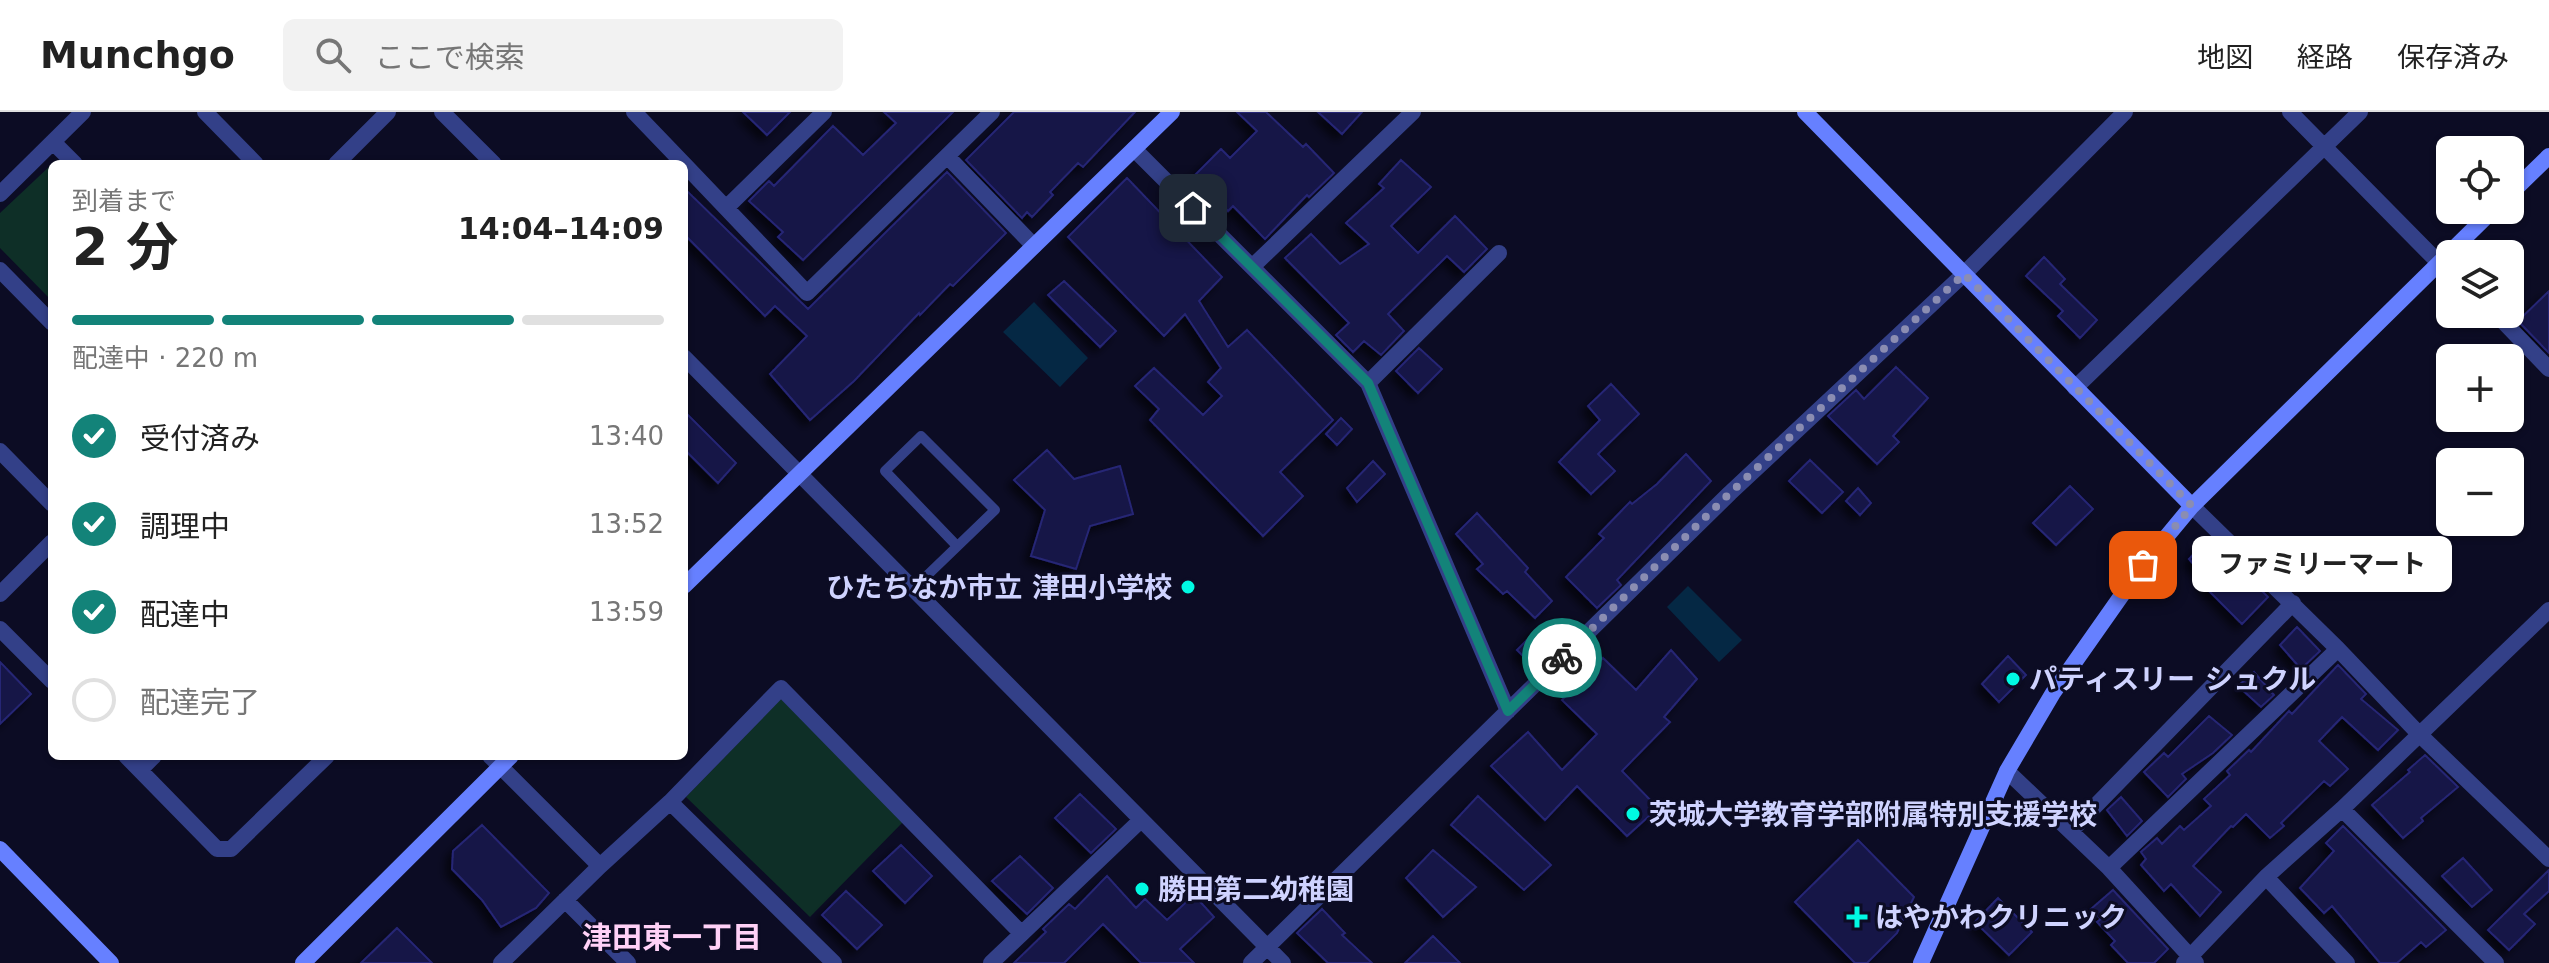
<!DOCTYPE html>
<html lang="ja">
<meta charset="utf-8">
<style>
:root{--surface:#fff;--page:#f2f2f2;--text:#222;--muted:#767676;--line:#e0e0e0;--accent:#138379}
body{margin:0;font-family:"DejaVu Sans","Noto Sans JP",sans-serif;background:var(--page);color:var(--text);height:100vh;display:flex;flex-direction:column;font-size:30px;white-space:nowrap}
*{box-sizing:border-box;margin:0}
p{font-size:26px;color:var(--muted)}
.icon{flex:none;width:44px;height:44px;fill:none;stroke:currentColor;stroke-width:2;stroke-linecap:round;stroke-linejoin:round}
.map{position:relative;flex:1;overflow:hidden}
.sheet{position:absolute;left:48px;top:48px;width:640px;height:600px;display:flex;flex-direction:column;background:var(--surface);border-radius:12px;box-shadow:0 2px 6px #0004}
.sheet>*{flex:none}
.fabs{position:absolute;left:2436px;top:24px;display:grid;gap:16px}
.fabs a{display:grid;place-items:center;width:88px;height:88px;border-radius:12px;background:var(--surface);box-shadow:0 2px 6px #0004;font-size:40px}
.pin{position:absolute;display:grid;place-items:center;width:68px;height:68px;color:#fff;margin:-34px;border-radius:16px;box-shadow:0 4px 12px #0006}
.courier{position:absolute;display:grid;place-items:center;width:80px;height:80px;margin:-40px;border:6px solid #138379;border-radius:50%;background:#fff;color:#222;box-shadow:0 2px 10px #0007}
.bubble{position:absolute;height:56px;border-radius:12px;background:var(--surface);box-shadow:0 2px 6px #0004;font-size:26px;font-weight:700;line-height:56px;text-align:center}
.headline em{font-style:normal;font-weight:700}
.headline div{display:flex;flex-direction:column-reverse}
.headline{display:flex;align-items:center;justify-content:space-between;height:136px;padding:0 24px}
h1{font-size:52px;font-weight:700;line-height:60px}
.bar{display:grid;grid-template-columns:repeat(4,1fr);gap:12px 8px;align-content:center;height:96px;padding:0 24px}
.bar i{height:10px;border-radius:6px;background:var(--line)}
.bar .selected{background:var(--accent)}
.bar p{grid-column:span 4}
ol{padding:0 24px;list-style:none}
li{display:flex;align-items:center;gap:24px;height:88px}
li p{margin-inline-start:auto}
li .icon{padding:8px;border-radius:50%;background:var(--accent);color:#fff;stroke-width:4}
li:last-child{color:var(--muted)}
li i{width:44px;height:44px;border:4px solid var(--line);border-radius:50%}
header{display:flex;align-items:center;gap:48px;box-sizing:border-box;height:112px;padding:0 40px;background:var(--surface);border-bottom:2px solid var(--line)}
header strong{font-size:38px}
nav{display:flex;gap:44px;margin-inline-start:auto;font-size:28px}
.search{width:560px;height:72px;background:var(--page);display:flex;align-items:center;gap:20px;box-sizing:border-box;padding:0 28px;border-radius:12px;color:var(--muted);font-size:30px}
.map>svg:first-child{display:block}
.green{fill:#0e2f27}
.water{fill:#052844}
.building{fill:#171647;stroke:#262675;stroke-width:2;filter:url(#shadow)}
.lines{fill:none;stroke-linecap:round;stroke-linejoin:round}
.lane{stroke:#334088;stroke-width:10}
.street{stroke:#334088;stroke-width:16}
.secondary{stroke:#6680ff;stroke-width:16}
.done{stroke:#8b8db2;stroke-width:8;stroke-dasharray:0 14.4}
.route{stroke:#138379;stroke-width:10}
.poi-dot{fill:#00fae3;stroke:#0c0c24;stroke-width:3}
.labels{text-anchor:middle;stroke-width:6;stroke-linejoin:round;paint-order:stroke}
.poi-label{font-size:28px;font-weight:bold;fill:#cfd3ff;stroke:#0c0c24;text-anchor:start}
.neighbourhood-label{font-size:30px;font-weight:bold;fill:#ffd1f7;stroke:#0c0c24}
</style>
<header>
<strong>Munchgo</strong>
<div class="search"><svg class="icon" aria-label="search" viewBox="0 0 24 24"><circle cx="10" cy="10" r="6"/><path d="M15 15l6 6"/></svg>ここで検索</div>
<nav><a>地図</a><a>経路</a><a>保存済み</a></nav>
</header>
<div class="map">
<svg width="2549" height="851" viewBox="0 0 2549 851">
<defs>
<filter id="shadow"><feDropShadow dx="-6" dy="6" stdDeviation="4" flood-color="#0009"/></filter>
</defs>
<rect width="100%" height="100%" fill="#0c0c24"/>
<path class="green" d="M52,52V189L0,136V101Z
M781,587L903,710L810,805L686,685Z"/>
<path class="water" d="M1034,190L1088,246L1060,275L1003,220Z
M1688,474L1742,528L1719,550L1667,495Z"/>
<path class="building" d="M743,0H790L767,23Z
M884,0H953L803,148L778,125L783,120L749,89L769,69L774,74L833,14L863,43L896,11Z
M1014,0H1135L1083,55L1078,51L1050,80L1053,83L1032,105L1027,100L1022,106L966,48Z
M1237,0H1266L1303,35L1306,32L1334,61L1309,85L1307,83L1265,127L1233,94L1228,99L1194,64L1221,37L1230,46L1257,19Z
M1318,0H1362L1342,22Z
M1401,48L1431,75L1391,114L1418,141L1455,104L1487,137L1464,160L1447,144L1388,202L1404,219L1381,243L1364,229L1353,240L1336,223L1349,211L1285,146L1311,122L1340,152L1369,132L1346,111L1384,76L1379,72Z
M947,60L1006,121L953,174L950,172L920,203L919,201L854,269L810,308L770,262L807,224L775,194L765,204L684,122V76L808,197Z
M1127,66L1222,165L1199,189L1228,235L1247,218L1333,308L1280,360L1303,384L1263,424L1150,308L1159,297L1135,274L1154,256L1203,303L1222,284L1208,270L1221,256L1185,202L1164,224L1068,125Z
M2044,145L2065,167L2060,172L2097,208L2080,226L2058,204L2063,199L2026,164Z
M1064,169L1116,219L1100,235L1048,183Z
M2549,179V241L2518,209Z
M1419,236L1442,257L1418,281L1396,259Z
M1896,255L1928,286L1893,324L1899,330L1877,352L1828,304L1856,278L1864,287Z
M1611,272L1639,302L1598,342L1615,359L1591,382L1559,350L1600,308L1588,294Z
M684,299L736,351L718,371L684,337Z
M1341,306L1352,317L1337,333L1326,322Z
M1047,338L1074,367L1120,354L1133,402L1090,414L1076,457L1031,444L1045,398L1014,368Z
M1686,342L1711,369L1617,468L1621,473L1597,496L1566,465L1604,426L1599,422L1630,390L1632,392L1657,372Z
M1810,348L1843,380L1822,401L1789,369Z
M1373,349L1385,362L1357,390L1347,376Z
M2070,374L2093,397L2056,433L2033,411Z
M1858,376L1871,391L1860,403L1846,389Z
M1477,401L1528,456L1525,460L1552,489L1535,506L1507,479L1503,482L1477,457L1483,452L1456,422Z
M2209,426L2268,485L2242,512L2203,473L2207,468L2189,447Z
M1540,515L1558,534L1540,552L1534,546L1529,550L1517,538Z
M2297,515L2320,539L2301,557L2280,533Z
M1671,538L1697,567L1664,605L1670,610L1622,659L1658,696L1627,724L1577,674L1545,708L1491,654L1528,620L1562,658L1597,622L1562,588L1603,546L1636,578Z
M2008,544L2026,563L1999,590L1982,572Z
M0,550L31,582L0,612Z
M2338,553L2366,582L2361,587L2398,618L2378,638L2342,605L2319,629L2348,657L2330,674L2324,669L2281,711L2284,714L2270,726L2246,702L2233,715L2231,714L2193,754L2221,780L2200,804L2171,772L2164,779L2141,753L2146,747L2141,740L2157,726L2162,732L2180,714L2184,718L2211,694L2204,687L2230,663L2227,659L2249,638L2251,640L2289,599L2292,602Z
M2254,560L2274,583L2261,595L2238,574Z
M2209,604L2232,623L2213,641L2182,662L2186,667L2168,685L2144,660L2164,641L2168,645Z
M2425,643L2458,675L2421,706L2423,709L2403,726L2372,693L2410,660L2408,658Z
M1080,682L1116,717L1091,741L1055,706Z
M1478,684L1551,753L1524,778L1451,713Z
M2121,685L2142,709L2127,724L2107,698Z
M482,713L549,781L536,796L501,815L482,788L452,757L453,739Z
M2343,714L2446,818L2426,835L2421,830L2397,851H2380L2332,794L2324,801L2300,776L2334,739L2326,731Z
M1858,728L1914,785L1897,821L1867,851H1855L1795,790Z
M901,733L932,764L905,791L873,759Z
M1433,738L1476,775L1443,805L1406,766Z
M1020,744L1053,776L1027,802L992,769Z
M2463,746L2492,778L2472,795L2442,764Z
M2549,758V779L2524,802L2535,812L2509,838L2488,818Z
M1107,764L1136,796L1145,787L1167,808L1194,783L1214,805L1180,837L1194,851H1141L1103,812L1064,851H1014L1046,820L1043,817L1069,792L1075,797Z
M2113,778L2168,837L2154,851H2128L2111,833L2115,829L2097,810L2101,807L2091,797Z
M846,779L882,813L857,837L822,803Z
M1998,786L2032,820L2009,843L1975,810Z
M1322,797L1345,821L1342,823L1372,851H1328L1297,821Z
M397,816L432,851H361Z
M1433,824L1460,851H1405Z"/>
<g class="lines">
<path class="lane" d="M913,477L995,398L921,324L885,359L957,434"/>
<path class="street" d="M205,0L256,52
M442,0L494,52
M634,0L684,52
M2290,0L2439,151
M53,30L75,52
M1134,37L1368,271L1508,599
M947,44L1034,134
M336,52L388,0
M684,52L807,181L992,0
M0,82L83,0
M726,96L824,0
M1252,155L1413,0
M0,158L52,211
M2496,202L2549,257
M684,245L1283,851
M1368,271L1499,141
M2075,276L2360,0
M0,339L52,392
M2192,394L2338,537L2420,623L2549,747
M0,482L52,430
M0,517L52,569
M126,644L217,737H231L327,644
M490,644L600,754
M140,658L154,644
M2007,659L2109,756L2196,851
M670,690L834,851
M2342,697L2496,851
M2071,719L2293,491
M2109,756L2338,537
M2266,765L2347,851
M565,788L628,851
M501,851L600,754L670,690L781,576L1021,821
M991,851L1141,708
M1251,851L1730,381L1964,162L2125,0
M2184,851L2266,765L2342,697L2549,498"/>
<path class="secondary" d="M1805,0L2192,394
M2510,82L2549,44
M684,474L1172,0
M0,737L111,851
M303,851L511,644
M1921,851L2007,659L2053,581L2143,453L2192,394L2493,98"/>
</g>
<g class="lines">
<path class="done" d="M1562,546L1730,381L1964,162L2192,394L2143,453"/>
<path class="route" d="M1193,96L1368,271L1508,599L1562,546"/>
</g>
<g class="poi-dot">
<circle cx="1188" cy="475" r="8"/>
<circle cx="2013" cy="567" r="8"/>
<circle cx="1633" cy="702" r="8"/>
<circle cx="1142" cy="777" r="8"/>
<path d="M1853 793h8v8h8v8h-8v8h-8v-8h-8v-8h8z"/>
</g>
<g class="labels">
<g class="poi-label">
<text x="1172" y="485" text-anchor="end">ひたちなか市立 津田小学校</text>
<text x="2029" y="577">パティスリー シュクル</text>
<text x="1649" y="712">茨城大学教育学部附属特別支援学校</text>
<text x="1158" y="787">勝田第二幼稚園</text>
<text x="1875" y="815">はやかわクリニック</text>
</g>
<g class="neighbourhood-label">
<text x="672" y="836">津田東一丁目</text>
</g>
</g>
</svg>
<div class="fabs">
<a><svg class="icon" aria-label="locate" viewBox="0 0 24 24"><circle cx="12" cy="12" r="6"/><path d="M12 2v4M12 18v4M2 12h4M18 12h4"/></svg></a>
<a><svg class="icon" aria-label="layers" viewBox="0 0 24 24"><path d="M12 4l9 5-9 5-9-5zM3 14l9 5 9-5"/></svg></a>
<a>+</a>
<a>−</a>
</div>
<div class="pin" style="left:2143px;top:453px;background:#ea580c"><svg class="icon" aria-label="bag" viewBox="0 0 24 24"><path d="M5 8h14l-1 12H6zM9 8a3 3 0 0 1 6 0"/></svg></div>
<div class="pin" style="left:1193px;top:96px;background:#1f2937"><svg class="icon" aria-label="home" viewBox="0 0 24 24"><path d="M3 11l9-7 9 7M6 9v11h12V9"/></svg></div>
<div class="courier" style="left:1562px;top:546px"><svg class="icon" aria-label="bike" viewBox="0 0 24 24"><circle cx="6" cy="16" r="4"/><circle cx="18" cy="16" r="4"/><path d="M6 16l4-8h5l3 8M10 8l3 8H6M13 5h3"/></svg></div>
<div class="bubble" style="left:2192px;top:424px;width:260px">ファミリーマート</div>
<section class="sheet">
<div class="headline"><div><h1>2 分</h1><p>到着まで</p></div><em>14:04–14:09</em></div>
<div class="bar"><i class="selected"></i><i class="selected"></i><i class="selected"></i><i></i><p>配達中 · 220 m</p></div>
<ol>
<li><svg class="icon" aria-label="check" viewBox="0 0 24 24"><path d="M5 12l5 5 9-10"/></svg>受付済み<p>13:40</p></li>
<li><svg class="icon" aria-label="check" viewBox="0 0 24 24"><path d="M5 12l5 5 9-10"/></svg>調理中<p>13:52</p></li>
<li><svg class="icon" aria-label="check" viewBox="0 0 24 24"><path d="M5 12l5 5 9-10"/></svg>配達中<p>13:59</p></li>
<li><i></i>配達完了</li>
</ol>
</section>
</div>
